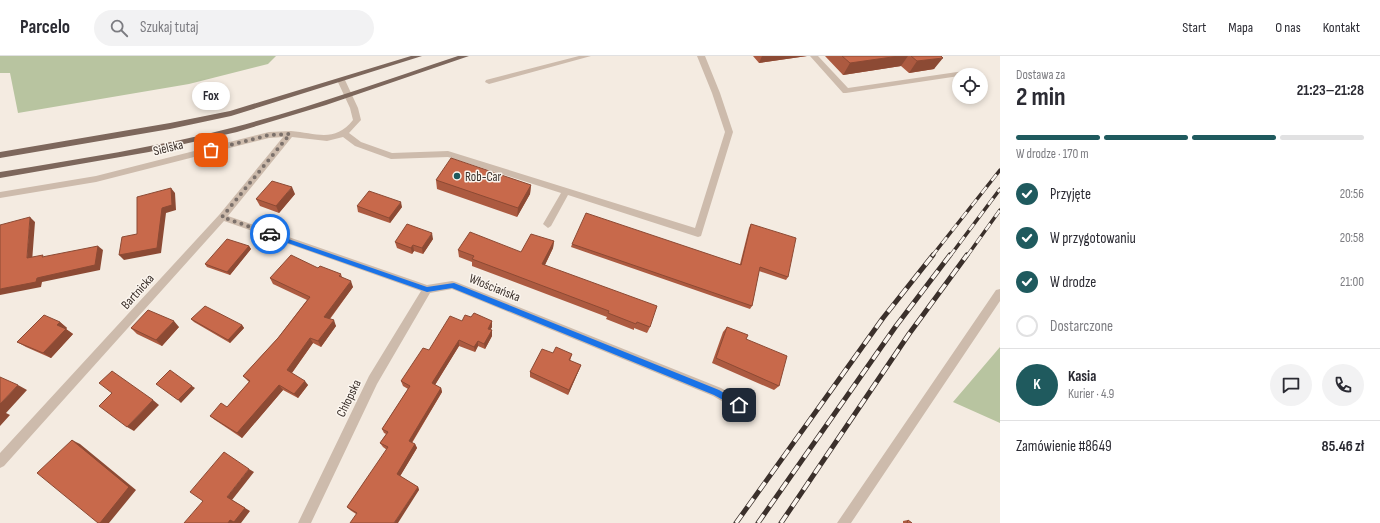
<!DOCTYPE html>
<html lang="pl">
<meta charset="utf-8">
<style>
:root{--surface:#fff;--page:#f2f2f3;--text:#2b2b33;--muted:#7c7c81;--line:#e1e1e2;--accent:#1f5a5e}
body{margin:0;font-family:"Sofia Sans Condensed",sans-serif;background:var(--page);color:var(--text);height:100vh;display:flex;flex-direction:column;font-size:15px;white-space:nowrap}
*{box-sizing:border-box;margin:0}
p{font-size:13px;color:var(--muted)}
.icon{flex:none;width:22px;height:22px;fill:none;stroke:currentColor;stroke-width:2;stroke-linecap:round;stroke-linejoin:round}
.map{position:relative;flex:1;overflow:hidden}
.side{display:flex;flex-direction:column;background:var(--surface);width:380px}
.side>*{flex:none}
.fabs{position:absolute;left:952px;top:12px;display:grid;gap:8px}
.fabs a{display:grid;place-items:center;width:36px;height:36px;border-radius:50%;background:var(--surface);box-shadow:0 2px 6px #0003;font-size:20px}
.pin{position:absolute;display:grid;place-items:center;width:34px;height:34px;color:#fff;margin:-17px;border-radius:8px;box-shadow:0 2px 6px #0006}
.courier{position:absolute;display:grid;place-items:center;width:40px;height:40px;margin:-20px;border:3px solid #1a73e8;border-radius:50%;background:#fff;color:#222;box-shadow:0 1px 5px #0007}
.bubble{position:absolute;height:28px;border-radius:14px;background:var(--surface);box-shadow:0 2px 6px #0003;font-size:13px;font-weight:700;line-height:28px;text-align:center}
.summary em{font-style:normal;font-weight:700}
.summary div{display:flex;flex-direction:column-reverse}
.summary{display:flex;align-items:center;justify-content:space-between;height:68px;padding:0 16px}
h1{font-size:26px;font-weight:700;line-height:30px}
.bar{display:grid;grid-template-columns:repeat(4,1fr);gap:6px 4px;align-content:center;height:48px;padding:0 16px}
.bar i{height:5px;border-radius:3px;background:var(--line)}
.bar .current{background:var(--accent)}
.bar p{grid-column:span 4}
.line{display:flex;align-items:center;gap:10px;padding:0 16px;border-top:1px solid var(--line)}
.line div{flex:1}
.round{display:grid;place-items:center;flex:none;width:42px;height:42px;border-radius:21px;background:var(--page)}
ol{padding:0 16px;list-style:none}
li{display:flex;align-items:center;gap:12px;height:44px}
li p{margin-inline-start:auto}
li .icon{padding:4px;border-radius:50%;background:var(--accent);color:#fff;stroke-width:4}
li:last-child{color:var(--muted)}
li i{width:22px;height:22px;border:2px solid var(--line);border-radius:50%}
header{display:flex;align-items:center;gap:24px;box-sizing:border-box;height:56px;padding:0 20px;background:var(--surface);border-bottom:1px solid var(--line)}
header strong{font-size:19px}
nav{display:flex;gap:22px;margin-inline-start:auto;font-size:14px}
.search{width:280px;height:36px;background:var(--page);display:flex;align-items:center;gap:10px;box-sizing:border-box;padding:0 14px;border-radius:22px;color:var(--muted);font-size:15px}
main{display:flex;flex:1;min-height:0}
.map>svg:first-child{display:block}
.green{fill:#b8c4a0}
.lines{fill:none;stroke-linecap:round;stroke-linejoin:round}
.minor{fill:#cdbbac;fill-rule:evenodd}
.major{fill:#7d675c;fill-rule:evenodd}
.rail-far1-casing{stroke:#3b302b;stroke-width:3.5}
.rail-casing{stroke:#3b302b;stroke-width:5}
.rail-far1{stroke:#fbf5ee;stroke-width:2.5;stroke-dasharray:8;stroke-linecap:butt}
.rail{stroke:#fbf5ee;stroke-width:3.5;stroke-dasharray:10;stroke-linecap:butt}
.wall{fill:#ac5a40}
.shaded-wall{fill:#8c4a34}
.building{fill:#c8694b;stroke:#8c4a34}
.route{fill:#1a73e8}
.done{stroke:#7c716b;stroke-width:4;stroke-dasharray:0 7.2}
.poi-dot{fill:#1f5a5e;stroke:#fbf5ee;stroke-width:1.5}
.labels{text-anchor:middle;stroke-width:3;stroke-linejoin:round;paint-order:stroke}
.street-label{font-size:13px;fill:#3b302b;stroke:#fbf5ee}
.poi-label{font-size:13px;fill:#3b302b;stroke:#fbf5ee;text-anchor:start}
</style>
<header>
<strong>Parcelo</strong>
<div class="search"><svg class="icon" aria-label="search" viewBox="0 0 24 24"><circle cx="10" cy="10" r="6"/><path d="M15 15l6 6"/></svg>Szukaj tutaj</div>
<nav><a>Start</a><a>Mapa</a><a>O nas</a><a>Kontakt</a></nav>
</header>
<main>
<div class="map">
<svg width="1000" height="467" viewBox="0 0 1000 467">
<rect width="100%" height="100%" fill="#f4ebe1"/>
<path class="green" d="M0,0H276L268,8L189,28L18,57L10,17H0Z
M1000,291V367L953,346Z"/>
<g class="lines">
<path class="minor" d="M579,0H591L489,28L485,26L486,24Z
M697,0H705L720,37L733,76L701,180L698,181L568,139L551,170L548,172L543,168L561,137L448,101L391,103L355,90L343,81L327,85L292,81L228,160L427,229L452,225L456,226L721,332L754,351L756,355L754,359L750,360L746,359L713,340L452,233L430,237L377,328L311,467H298L369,320L421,235L224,165L4,410L0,412V397L219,159L283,81L269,82L96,126L0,142V136L96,120L269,76C276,76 284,75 291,75C316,77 335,87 353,64L350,52L337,24L341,22L345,24L358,52L361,64L349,77L361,86L392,97L448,95L695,172L725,76L712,37Z
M810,0H818L848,32L964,15L968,17L959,20L846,37H843Z
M1000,233V245L851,467H837L996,234Z"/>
<path class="major" d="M411,0H422L231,60L170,73L0,102V96L170,67L230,55Z
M458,0H469L326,49L237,76L149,96L0,122V116C79,103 158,91 235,71C311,51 384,25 458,0Z"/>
<g class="rail-far1-casing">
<path id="rail-far1" d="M932,200L1000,114
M950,200L1000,133
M967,200L1000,154"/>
</g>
<g class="rail-casing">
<path id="rail" d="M736,467L883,262L933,199
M758,467L896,270L950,199
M781,467L909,278L967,199"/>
</g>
<use href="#rail-far1" class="rail-far1"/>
<use href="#rail" class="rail"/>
</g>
<path class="wall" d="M753,0H807L759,7Z
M825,0H941L934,13L909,17L901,10L843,19Z
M436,124L531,129L530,138L517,161L437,133Z
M295,138L279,157L260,150L256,143Z
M357,150L402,151L390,167L358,156Z
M751,168L788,221L786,224L759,215L752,250L750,253L571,191L572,188L740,208L749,172Z
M433,183L423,198L414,195L412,198L397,192L395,186Z
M554,185L553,192L545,209L650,271L647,277L634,272V274L606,263L607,261L472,210V206L459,201L458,194L521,196Z
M249,190L251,193L230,219L207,211L205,208Z
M318,212L341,218L342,221L353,231L330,263L336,270L321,291L313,287L292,317L308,329L298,342L283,334L242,382L215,364L210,360L227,351L249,326L243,320L278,282L307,244L273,228L270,222Z
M471,261L492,265V271L490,274H492V280L485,293L478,290L475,296L459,290L435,329L441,332L442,336L412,387L415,388L417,392L400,420L418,431L419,434L356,458L350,454L347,451L387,394L383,391L380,387L386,378L384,377L382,373L408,333L403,330L401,325L429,294L462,265Z
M191,263L242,269L244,272L230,287L194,266Z
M60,266L67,272L66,273L73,278L51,302L26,291L17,286Z
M179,271L162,290L137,278L131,272Z
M727,271L746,283L779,330L774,334L712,307L723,276Z
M553,297L572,298L570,305L581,309L579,314L568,339L530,321V316Z
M908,464L912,467H903V465Z"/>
<path class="shaded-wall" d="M762,0H807L759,7Z
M899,0H908L901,10L843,19L850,7Z
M943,2L934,13L909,17L917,5Z
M531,129L530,138L517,161L518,152Z
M292,131L295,138L279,157L276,150Z
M171,132L175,137L176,154L166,157L161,197L124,204L119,199L162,152Z
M401,146L402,151L390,167L389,162Z
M30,161L35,166L32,206L27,202Z
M432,177L433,183L423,198L422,192Z
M554,185L553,192L542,215V208Z
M413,189L414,195L412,198L411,192Z
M98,190L103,194L100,214L42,226L41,231L0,239V233L37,222Z
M249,190L251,193L230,219L227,216Z
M351,225L353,231L327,266L324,261Z
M334,264L336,270L321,291L318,285Z
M174,265L179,271L162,290L156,284Z
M492,265V271L488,278V273Z
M60,266L67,272L64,275L57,269Z
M242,269L244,272L230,287L228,284Z
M66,273L73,278L51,302L43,297Z
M492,274V280L485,293L484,288Z
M310,282L313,287L291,318L287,314Z
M459,284V290L433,332L432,327Z
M478,285V290L475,296L474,291Z
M581,309L579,314L568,339L569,334Z
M305,325L308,329L298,342L294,338Z
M18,329L27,334L6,357L10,359L0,370V348Z
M279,329L283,334L242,382L237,377Z
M192,330L195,332L181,347L178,344Z
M441,332L442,336L410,389L409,385Z
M153,344L159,349L134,375L127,371Z
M72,384L80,388L136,434L109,467H100Z
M415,388L417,392L399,422L397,418Z
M249,413L254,416L232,444L250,455L241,467H228L227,441Z
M418,431L419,434L398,467H394Z"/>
<path class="building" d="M842,0H899L850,7Z
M911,0H941L943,2L917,5Z
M451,102L531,129L518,152L436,124Z
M272,125L292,131L276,150L256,143Z
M171,132L172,149L162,152L157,192L119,199L122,181L137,178V141Z
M369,135L401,146L389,162L357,150Z
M586,157L741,209L751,168L796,182L788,221L760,211L752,250L572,188Z
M30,161L27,202L43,199L42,201L98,190L95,209L37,222L36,226L0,233V169Z
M407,168L432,177L422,192L413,189L411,192L395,186Z
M470,176L521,196L531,178L554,185L542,208L657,250L650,271L637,266L636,268L608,257L609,255L472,203L474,200L458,194Z
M227,183L249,190L227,216L205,208Z
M291,199L318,212L320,210L341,218L339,220L351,225L324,261L334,264L318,285L310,282L287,314L305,325L294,338L279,329L237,377L210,360L221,347L227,351L250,325L243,320L278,282L310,241L270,222Z
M205,250L242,269L228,284L191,263Z
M148,254L174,265L156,284L131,272Z
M474,257L492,265L488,273L492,274L484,288L478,285L474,291L459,284L432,327L441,332L409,385L415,388L397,418L418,431L394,467H350L357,457L347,451L388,391L380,387L388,376L382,373L410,330L401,325L423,292L429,294L450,260L462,265L465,259L471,261Z
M44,259L60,266L57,269L66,273L43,297L17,286Z
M727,271L748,279L746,283L787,300L779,330L716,302Z
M556,291L572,298L569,304L581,309L569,334L530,316L542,293L553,297Z
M170,314L192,330L178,344L156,328Z
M112,315L153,344L127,371L99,350L112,337L99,327Z
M0,321L18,329L0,348Z
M72,384L129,431L100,467H98L37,417Z
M224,396L249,413L227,441L245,452L234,466L230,464L228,467H184L203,445L190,436Z
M908,464L912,467H907Z"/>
<path class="route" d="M268,176L427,231L454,227L719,334L741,347L743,349L739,353L736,351L714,339L452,232L427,236L268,180Z"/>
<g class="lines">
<path class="done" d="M211,94L269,79L290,78L222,161L270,178"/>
</g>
<circle class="poi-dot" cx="457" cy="120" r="4"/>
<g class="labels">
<g class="street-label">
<text transform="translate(168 91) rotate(-14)" y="5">Sielska</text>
<text transform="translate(495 231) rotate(22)" y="5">Włościańska</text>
<text transform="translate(137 235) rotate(-48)" y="5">Bartnicka</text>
<text transform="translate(348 342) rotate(-64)" y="5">Chłopska</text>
</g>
<g class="poi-label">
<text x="465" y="125">Rob-Car</text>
</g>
</g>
</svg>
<div class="fabs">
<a><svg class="icon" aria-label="locate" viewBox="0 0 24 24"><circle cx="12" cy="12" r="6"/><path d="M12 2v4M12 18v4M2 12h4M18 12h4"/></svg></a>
</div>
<div class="pin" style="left:211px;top:94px;background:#ea580c"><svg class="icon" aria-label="bag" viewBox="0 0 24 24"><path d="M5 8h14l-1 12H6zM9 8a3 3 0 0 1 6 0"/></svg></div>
<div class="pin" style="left:739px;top:349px;background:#1f2937"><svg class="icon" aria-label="home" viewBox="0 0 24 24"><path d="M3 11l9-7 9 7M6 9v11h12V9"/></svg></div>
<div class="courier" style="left:270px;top:178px"><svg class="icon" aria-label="car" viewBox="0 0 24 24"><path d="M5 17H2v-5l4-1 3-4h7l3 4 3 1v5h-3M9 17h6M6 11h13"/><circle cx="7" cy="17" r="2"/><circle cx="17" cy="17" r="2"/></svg></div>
<div class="bubble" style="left:192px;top:26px;width:38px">Fox</div>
</div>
<section class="side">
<div class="summary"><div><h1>2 min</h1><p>Dostawa za</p></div><em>21:23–21:28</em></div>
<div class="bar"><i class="current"></i><i class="current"></i><i class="current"></i><i></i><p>W drodze · 170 m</p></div>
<ol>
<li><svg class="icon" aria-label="check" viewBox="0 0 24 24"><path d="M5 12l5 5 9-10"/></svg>Przyjęte<p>20:56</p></li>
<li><svg class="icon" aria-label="check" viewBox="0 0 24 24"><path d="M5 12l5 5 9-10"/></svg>W przygotowaniu<p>20:58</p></li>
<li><svg class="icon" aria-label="check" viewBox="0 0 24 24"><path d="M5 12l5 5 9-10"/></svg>W drodze<p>21:00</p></li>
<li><i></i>Dostarczone</li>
</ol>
<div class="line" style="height:72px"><b class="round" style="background:var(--accent);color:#fff">K</b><div><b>Kasia</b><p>Kurier · 4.9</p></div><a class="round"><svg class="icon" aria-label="chat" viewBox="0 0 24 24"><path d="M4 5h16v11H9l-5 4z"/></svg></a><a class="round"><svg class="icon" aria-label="phone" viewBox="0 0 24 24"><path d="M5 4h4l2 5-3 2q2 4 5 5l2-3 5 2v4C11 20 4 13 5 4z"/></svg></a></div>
<div class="line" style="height:52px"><div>Zamówienie #8649</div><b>85.46 zł</b></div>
</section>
</main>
